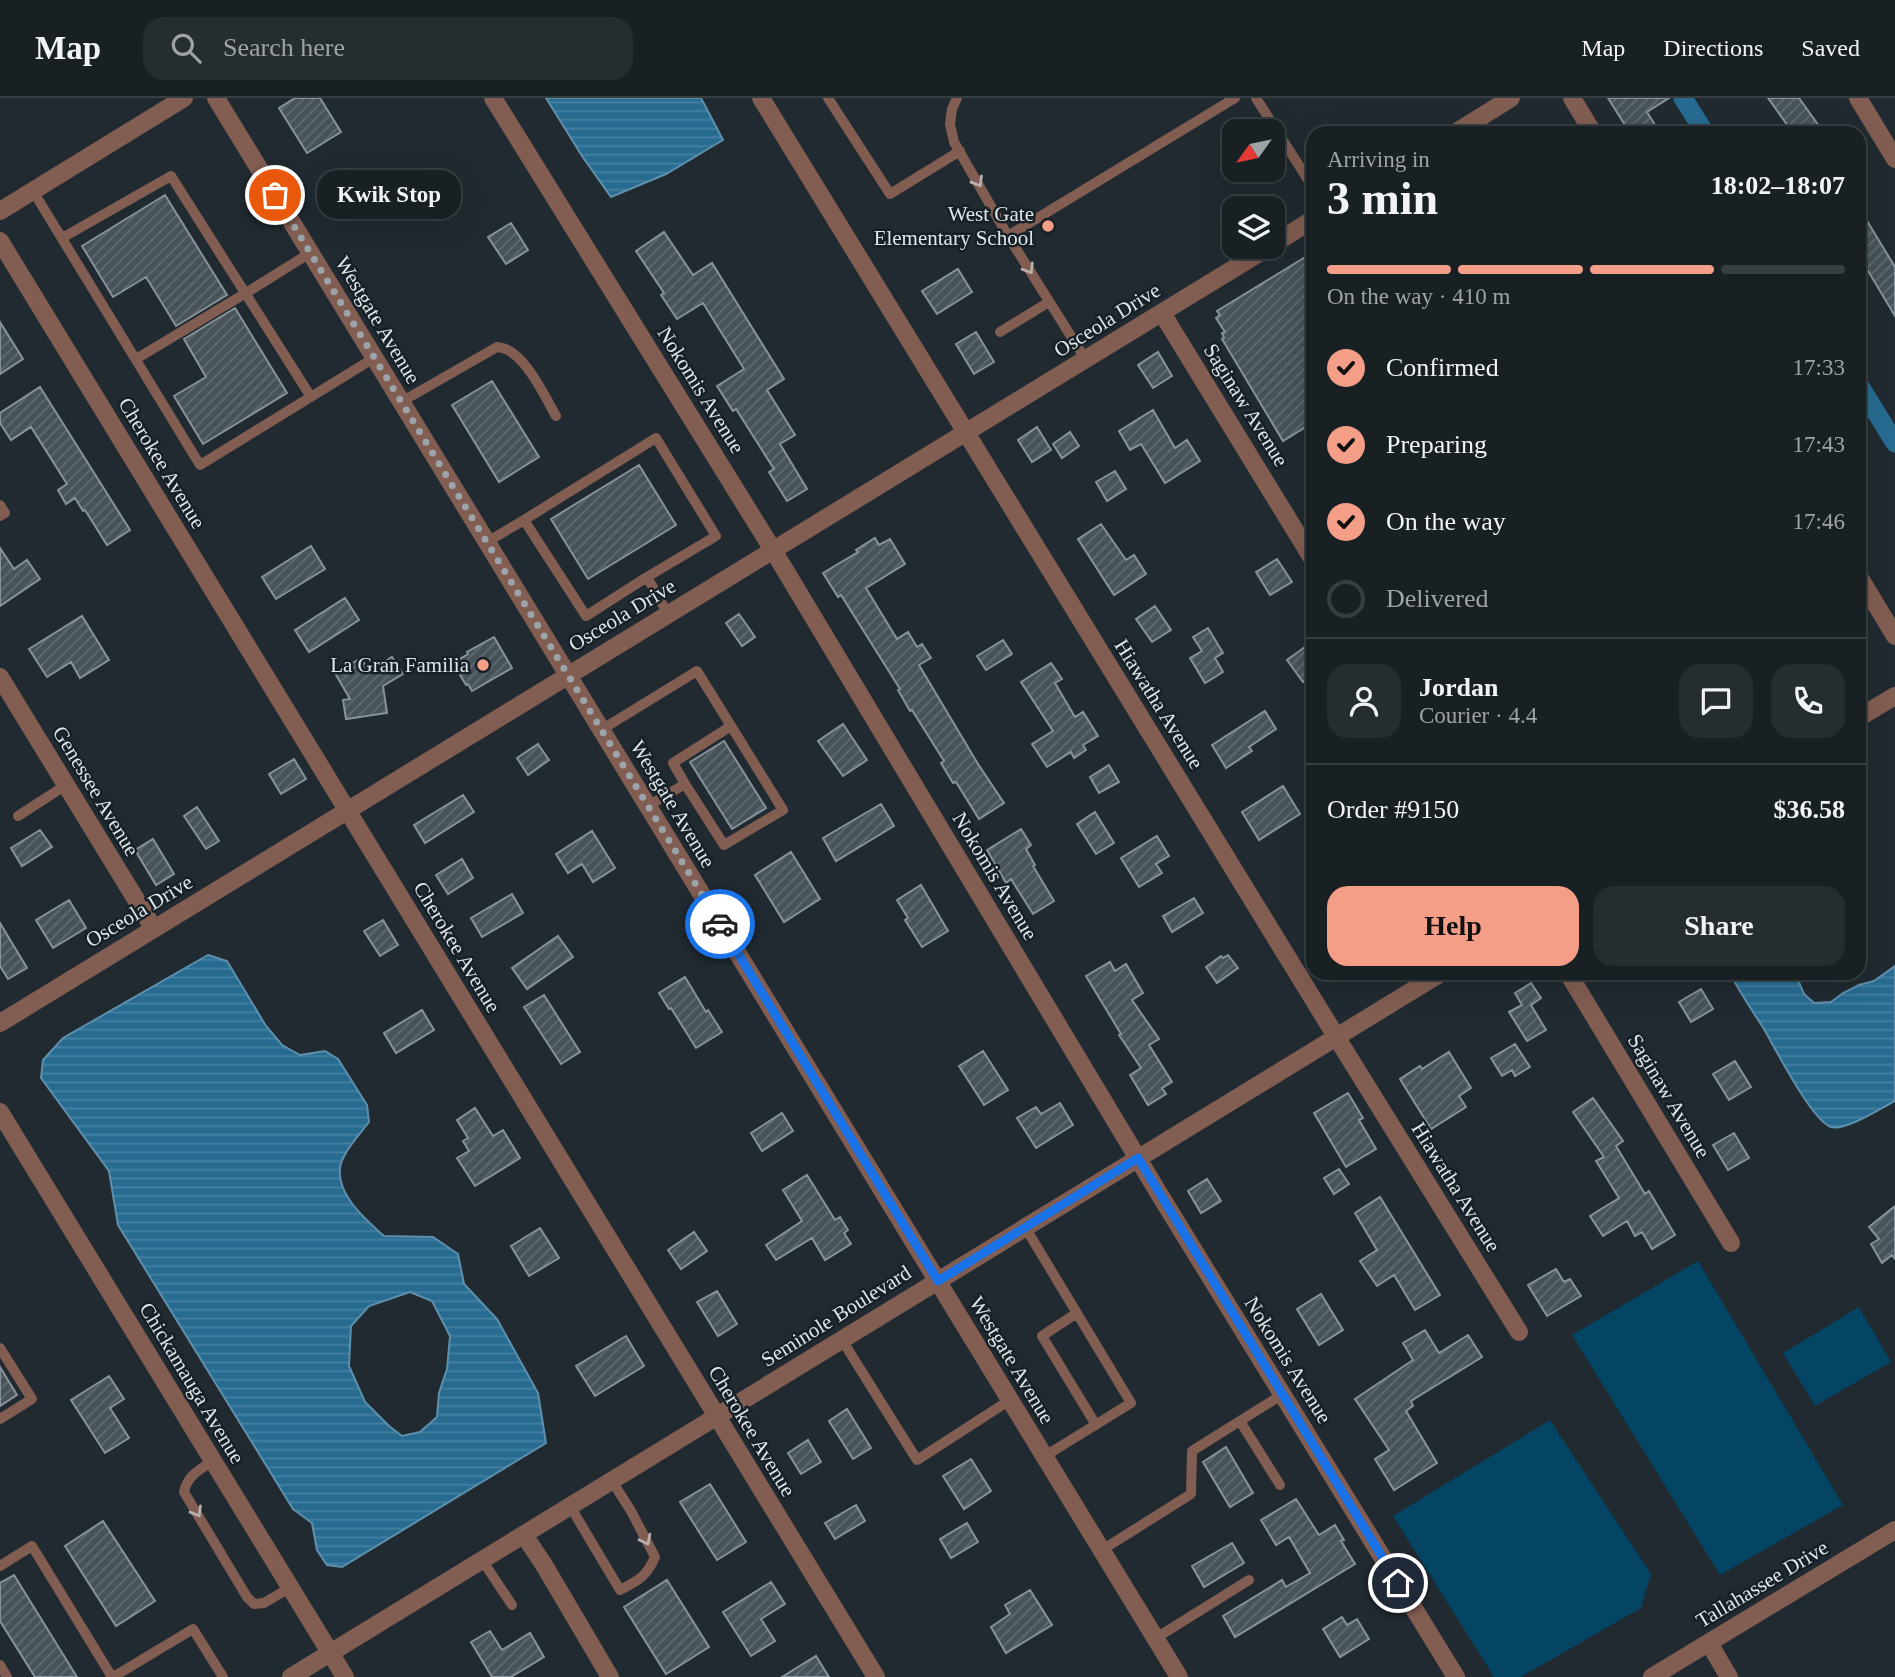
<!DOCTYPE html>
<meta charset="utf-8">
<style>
:root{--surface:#182024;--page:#252d31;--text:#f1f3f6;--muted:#9fa3a6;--line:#363e41;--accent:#f49e87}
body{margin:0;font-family:Georgia,serif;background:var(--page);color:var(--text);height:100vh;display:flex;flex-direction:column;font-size:26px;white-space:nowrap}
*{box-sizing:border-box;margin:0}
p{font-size:23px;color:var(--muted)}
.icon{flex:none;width:38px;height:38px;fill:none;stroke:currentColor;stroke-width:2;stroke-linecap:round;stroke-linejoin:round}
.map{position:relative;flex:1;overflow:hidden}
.side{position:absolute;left:1306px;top:28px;width:560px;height:854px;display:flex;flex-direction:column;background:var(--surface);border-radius:21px;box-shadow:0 7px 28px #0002,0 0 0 2px var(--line)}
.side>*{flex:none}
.needle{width:46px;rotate:237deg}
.fabs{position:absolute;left:1222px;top:21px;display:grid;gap:14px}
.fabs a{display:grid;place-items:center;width:63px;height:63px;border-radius:14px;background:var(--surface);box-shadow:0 7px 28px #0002,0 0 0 2px var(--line);font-size:35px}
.pin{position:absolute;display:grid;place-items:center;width:60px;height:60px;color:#fff;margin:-30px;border:4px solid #fff;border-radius:50%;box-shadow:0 2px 7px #0007}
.courier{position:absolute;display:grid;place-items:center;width:70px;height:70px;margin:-35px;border:5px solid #1a73e8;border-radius:50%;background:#fff;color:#222;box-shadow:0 2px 9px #0007}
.bubble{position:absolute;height:49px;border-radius:21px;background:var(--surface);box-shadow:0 7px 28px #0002,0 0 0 2px var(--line);font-size:23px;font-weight:800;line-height:49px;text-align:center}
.summary em{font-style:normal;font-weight:800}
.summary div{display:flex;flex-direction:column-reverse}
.summary{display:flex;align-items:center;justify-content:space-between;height:119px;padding:0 21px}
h1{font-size:46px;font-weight:800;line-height:52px}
.bar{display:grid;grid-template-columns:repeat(4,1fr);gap:10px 7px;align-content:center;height:84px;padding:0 21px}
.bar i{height:9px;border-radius:5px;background:var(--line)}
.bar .current{background:var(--accent)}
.bar p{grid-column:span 4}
.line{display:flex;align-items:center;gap:18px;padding:0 21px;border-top:2px solid var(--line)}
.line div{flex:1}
.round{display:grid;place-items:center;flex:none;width:74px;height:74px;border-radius:21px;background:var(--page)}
ol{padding:0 21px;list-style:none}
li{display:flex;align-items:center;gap:21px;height:77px}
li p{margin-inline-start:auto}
li .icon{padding:7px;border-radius:50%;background:var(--accent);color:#111;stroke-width:4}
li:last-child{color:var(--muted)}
li i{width:38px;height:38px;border:4px solid var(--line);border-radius:50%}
.cta{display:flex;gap:14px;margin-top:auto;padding:14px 21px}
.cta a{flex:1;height:80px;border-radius:21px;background:var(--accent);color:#111;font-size:28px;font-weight:800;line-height:80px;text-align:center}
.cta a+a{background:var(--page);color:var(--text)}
header{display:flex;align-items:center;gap:42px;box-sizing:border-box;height:98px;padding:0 35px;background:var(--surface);border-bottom:2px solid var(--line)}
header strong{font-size:33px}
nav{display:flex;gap:38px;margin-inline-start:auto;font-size:24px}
.search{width:490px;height:63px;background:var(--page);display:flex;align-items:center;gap:18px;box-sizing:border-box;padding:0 24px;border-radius:21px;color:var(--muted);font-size:26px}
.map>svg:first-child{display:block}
.green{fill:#044564}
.water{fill:url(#water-rules);stroke:#5e90ac;stroke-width:2;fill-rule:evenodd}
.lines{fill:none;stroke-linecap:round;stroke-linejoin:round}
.canal{stroke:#276b91;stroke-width:19}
.building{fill:url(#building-hatch);stroke:#87929a;stroke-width:2}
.service{stroke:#815d52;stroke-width:10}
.minor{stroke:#815d52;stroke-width:18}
.tertiary{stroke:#815d52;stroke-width:18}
.oneway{stroke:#b9afad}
.done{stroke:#9ca4a9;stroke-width:7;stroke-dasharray:0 12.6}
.route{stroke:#1a73e8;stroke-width:9}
.poi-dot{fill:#f49e87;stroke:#172026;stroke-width:2.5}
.labels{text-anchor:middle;stroke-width:5;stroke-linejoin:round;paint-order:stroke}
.poi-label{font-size:21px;fill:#dfe6ea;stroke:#172026;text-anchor:end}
.street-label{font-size:21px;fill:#dfe6ea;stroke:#172026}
</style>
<header>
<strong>Map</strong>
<div class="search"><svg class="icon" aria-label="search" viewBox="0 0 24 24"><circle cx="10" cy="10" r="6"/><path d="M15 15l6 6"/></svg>Search here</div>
<nav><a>Map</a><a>Directions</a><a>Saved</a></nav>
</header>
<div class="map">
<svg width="1895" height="1579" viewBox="0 0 1895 1579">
<defs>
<pattern id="water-rules" width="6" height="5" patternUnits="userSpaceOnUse" patternTransform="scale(1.75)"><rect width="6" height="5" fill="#276b91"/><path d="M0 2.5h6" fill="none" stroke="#4680a1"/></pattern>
<pattern id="building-hatch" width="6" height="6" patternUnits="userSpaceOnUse" patternTransform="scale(1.75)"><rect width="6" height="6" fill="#475259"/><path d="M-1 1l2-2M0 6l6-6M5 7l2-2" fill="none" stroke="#616b71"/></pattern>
</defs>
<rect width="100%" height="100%" fill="#202a30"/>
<path class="green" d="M1698,1163L1843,1407L1720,1477L1572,1237Z
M1859,1209L1891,1264L1815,1308L1783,1255Z
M1550,1322L1651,1476L1641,1510L1521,1579H1494L1393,1418Z"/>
<path class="water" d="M546,0H701L723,42L666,76L611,99L582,58Z
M208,857L227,863L266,928L282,947L300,957L325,953L338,961L367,1007L369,1024C360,1036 346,1050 341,1065C333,1094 365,1121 384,1138L433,1139L458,1156L464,1186L497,1221L538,1295L546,1345L342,1469L327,1467L317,1452L312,1425L293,1411L118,1127L109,1073L41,980L43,962L63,940ZM410,1194L432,1203L450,1238L447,1271L439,1295L437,1319L420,1334L402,1338L389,1328L365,1304L349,1268L351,1228L369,1208Z
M1895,868V1003C1881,1010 1846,1033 1831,1029C1812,1023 1775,950 1764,931C1752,912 1740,895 1730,875H1795L1804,896L1814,905L1831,904L1843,895L1859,887L1874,883Z"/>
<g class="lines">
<path class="canal" d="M1683,0L1705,35
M1858,285L1895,345"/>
</g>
<path class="building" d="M295,0H320L341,34L307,55L279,10Z
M1608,0H1669L1647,14L1660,35H1630Z
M1768,0H1799L1824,35H1793Z
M165,97L227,197L176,228L146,179L113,199L82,148Z
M1858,108L1895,169V218L1858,156Z
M511,125L528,152L506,166L488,139Z
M664,134L693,177L712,165L784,281L767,292L795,337L780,346L807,391L787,403L769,374L774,371L736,311L733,313L717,288L744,271L703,205L677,221L661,197L664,195L636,153Z
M1312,155V325L1283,343L1222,241L1224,240L1222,235L1225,234L1216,220L1220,217L1217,213Z
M958,171L972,194L937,216L922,193Z
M235,210L287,295L203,346L174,298L206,279L184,241Z
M0,224L23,261L0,276Z
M976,234L994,264L974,276L956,246Z
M1158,254L1172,278L1153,290L1138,267Z
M492,283L539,359L499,384L452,307Z
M40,289L130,432L107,447L85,412L83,413L75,400L66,406L58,392L67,386L31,329L11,342L0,325V315Z
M1153,312L1175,350L1187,342L1200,363L1165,385L1141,346L1130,352L1119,333Z
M1037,329L1051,352L1032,364L1018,342Z
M1070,334L1079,348L1062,360L1053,346Z
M639,367L676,427L588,481L551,421Z
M1115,373L1126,391L1107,403L1096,384Z
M1101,426L1126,462L1134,457L1146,476L1114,497L1078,441Z
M875,440L879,447L890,441L905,466L866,490L897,541L908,534L917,549L922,546L931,560L919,567L978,666L1004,705L979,721L956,684L953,685L941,665L944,663L912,612L910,613L898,592L900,591L841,497L838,499L823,475L858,454L856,452Z
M311,448L325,471L276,501L262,479Z
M0,450L14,471L27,462L40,481L0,508Z
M1277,461L1292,484L1270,497L1256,474Z
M345,500L359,522L309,554L295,532Z
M1155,508L1171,532L1152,544L1136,521Z
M739,516L755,539L742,548L726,525Z
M82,518L109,562L80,580L71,564L47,579L29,551Z
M1208,530L1223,555L1215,560L1223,574L1205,585L1190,560L1202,553L1193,539Z
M494,539L512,570L472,593L468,586L466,587L453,565L468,556L467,554Z
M1003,542L1012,556L986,572L977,558Z
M1312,544V577L1303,584L1287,562Z
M392,559L403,576L383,588L387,615L346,621L343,602L350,601L335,575L361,560L369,574Z
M1051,565L1062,581L1055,585L1075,619L1083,614L1098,638L1083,647L1086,652L1074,660L1071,654L1047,669L1032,646L1053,633L1021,584Z
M1265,613L1276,631L1249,649L1252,653L1226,670L1212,647Z
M843,626L867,662L843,678L818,643Z
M724,643L766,710L732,731L690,664Z
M538,646L549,662L528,677L517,660Z
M294,661L306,681L281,696L269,676Z
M1109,667L1119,684L1099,695L1090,679Z
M1283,688L1300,716L1259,742L1242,714Z
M463,697L474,714L425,745L414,727Z
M881,706L894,728L836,763L823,740Z
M197,709L219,743L206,751L184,718Z
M1095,714L1114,745L1096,756L1077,726Z
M1021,731L1031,747L1026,751L1035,767L1033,768L1054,803L1033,816L1011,781L1006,785L987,752Z
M40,732L52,749L22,768L11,750Z
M592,733L615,770L593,784L582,766L568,775L556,756Z
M1157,738L1169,758L1156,766L1162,775L1139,789L1121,760Z
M153,741L174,776L156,787L135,752Z
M791,754L820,801L784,824L755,777Z
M462,761L473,780L448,796L436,777Z
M921,787L948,833L922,849L905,822L908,820L897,802Z
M512,796L523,815L482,839L471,820Z
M1194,800L1203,815L1172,834L1163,818Z
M69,802L86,830L53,850L36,822Z
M383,822L398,847L380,858L364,833Z
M0,825L27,870L8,881L0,868Z
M558,838L573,859L527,891L512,870Z
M1228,857L1238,870L1217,885L1206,869L1221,858L1223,860Z
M1110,864L1115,873L1126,866L1143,895L1132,902L1159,941L1149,947L1172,984L1162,990L1166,996L1148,1007L1130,977L1141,970L1119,937L1121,936L1086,878Z
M685,879L706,914L708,912L722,934L696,950L671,910L669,911L659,895Z
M1531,885L1541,900L1531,907L1546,932L1527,943L1509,914L1522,907L1515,895Z
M1701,891L1713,911L1691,924L1679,904Z
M544,897L580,954L561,966L524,909Z
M422,912L434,932L396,955L384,935Z
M1515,946L1530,969L1515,978L1512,972L1502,978L1491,960Z
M983,953L1008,992L984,1007L959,968Z
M1449,954L1471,990L1459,998L1466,1009L1431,1031L1400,981L1420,968L1422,971Z
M1735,963L1751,989L1729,1002L1713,976Z
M1348,995L1363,1020L1359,1022L1376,1051L1346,1069L1314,1015Z
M1593,1000L1623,1043L1616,1048L1645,1096L1649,1093L1675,1137L1652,1151L1642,1134L1635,1138L1627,1123L1603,1138L1590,1118L1619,1100L1596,1063L1604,1059L1573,1014Z
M1060,1005L1073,1027L1036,1050L1017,1020L1036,1009L1041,1016Z
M475,1010L493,1038L503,1032L520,1060L475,1088L457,1060L469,1053L463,1043L468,1040L457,1022Z
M782,1015L793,1033L762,1053L751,1035Z
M1734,1035L1749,1060L1728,1072L1713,1047Z
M1339,1071L1349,1086L1334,1096L1324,1080Z
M807,1077L835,1122L840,1119L848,1132L844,1135L851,1146L825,1162L812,1140L776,1162L766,1147L802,1123L783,1092Z
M1207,1081L1221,1103L1201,1115L1188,1093Z
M1380,1099L1440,1197L1415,1212L1394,1177L1377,1188L1360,1163L1377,1152L1355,1115Z
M1895,1108V1161L1892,1157L1882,1165L1871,1146L1879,1141L1869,1129Z
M540,1130L559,1160L529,1178L511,1148Z
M694,1134L707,1153L681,1171L668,1152Z
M1556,1171L1564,1184L1570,1181L1581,1198L1547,1218L1528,1187Z
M717,1193L737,1226L718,1238L697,1204Z
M1321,1196L1343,1232L1319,1247L1297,1211Z
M1425,1232L1439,1255L1468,1237L1482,1259L1411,1303L1413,1308L1406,1313L1437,1365L1394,1392L1375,1361L1389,1352L1355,1301L1413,1262L1403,1245Z
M626,1238L644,1268L595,1298L576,1268Z
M0,1269L17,1297L0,1308Z
M109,1278L124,1301L110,1310L129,1340L105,1355L71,1302Z
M847,1311L871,1350L853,1361L829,1323Z
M808,1342L821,1364L801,1376L788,1355Z
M1226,1349L1253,1395L1230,1409L1203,1364Z
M971,1361L991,1393L964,1411L943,1378Z
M710,1386L746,1444L717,1462L680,1404Z
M1296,1401L1319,1437L1335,1427L1344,1442L1341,1443L1355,1466L1235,1539L1223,1518L1282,1482L1286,1489L1310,1475L1289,1439L1276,1447L1261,1422Z
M856,1407L865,1423L835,1441L825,1425Z
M103,1423L155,1503L116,1528L65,1448Z
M967,1425L978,1444L951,1460L940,1441Z
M1232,1445L1244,1465L1204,1489L1192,1468Z
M14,1477L77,1579H35L0,1523V1485Z
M667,1482L709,1549L666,1576L624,1509Z
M771,1484L785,1506L761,1521L775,1543L751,1558L723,1514Z
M1030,1492L1052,1527L1006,1555L991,1529L1010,1516L1005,1507Z
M1342,1519L1347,1527L1357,1521L1369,1541L1340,1559L1323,1531Z
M490,1533L502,1552L530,1535L544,1559L511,1579H492L471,1544Z
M816,1558L829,1579H782Z"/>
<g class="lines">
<path class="service" d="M828,0L890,96L960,53
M957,0L952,11L950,26L954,44L1008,138L1086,262
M1256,0L1312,88
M33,93L200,367L374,260
M1008,138L1235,0
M62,140L171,78L311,299
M1000,234L1049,204
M136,261L246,195L310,155
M401,304L497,249C523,250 544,297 556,318
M0,407L5,415L0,418
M487,444L524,422
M647,479L716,438L656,340L524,422L586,518L647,479L668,516
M601,632L697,573L783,712L724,747L685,686L648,708
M685,686L673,665L731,628
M18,718L66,687
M1025,1129L1131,1305L1045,1358
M1077,1215L1042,1238L1096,1327
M842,1242L917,1362L1010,1302
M0,1250L32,1301L0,1321
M1240,1323L1280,1387
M213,1363C200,1371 187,1378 184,1394L247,1499L254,1506L264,1505L291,1489
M570,1408L620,1492C638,1483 647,1478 655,1459L631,1413L612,1383
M1102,1452L1191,1396L1192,1353L1283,1296
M482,1462L512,1507
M0,1468L32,1448L112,1579
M1156,1540L1249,1482
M0,1567L7,1579
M113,1579L193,1531L223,1579"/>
<path class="minor" d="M493,0L773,452L1158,1094L1456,1579
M761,0L1337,940L1519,1234
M1572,0L1593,35
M1858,0L1895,61
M1455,35L1511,0
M0,113L184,0
M0,143L876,1579
M1272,147L1312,122
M1162,215L1312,460
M1858,477L1895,538
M0,579L154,831
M1568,875L1731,1145
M0,925L1269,149
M0,1014L345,1579
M524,1437L544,1467L610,1579
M1709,1545L1729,1579
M1652,1579L1895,1432"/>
<path class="tertiary" d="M216,0L1179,1579
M1858,620L1895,598
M291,1579L1441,875"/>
</g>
<defs><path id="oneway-chevron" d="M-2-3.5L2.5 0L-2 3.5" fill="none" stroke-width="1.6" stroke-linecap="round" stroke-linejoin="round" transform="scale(1.75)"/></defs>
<g class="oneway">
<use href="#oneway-chevron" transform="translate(978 84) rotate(59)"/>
<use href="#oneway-chevron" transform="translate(1029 171) rotate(58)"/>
<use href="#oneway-chevron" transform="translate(197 1414) rotate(59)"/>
<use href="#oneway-chevron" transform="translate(646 1442) rotate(63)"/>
</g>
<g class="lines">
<path class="done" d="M275,97L720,826"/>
<path class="route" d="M720,826L938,1183L1138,1060L1398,1485"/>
</g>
<g class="poi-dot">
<circle cx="1048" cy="128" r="7"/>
<circle cx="483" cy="567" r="7"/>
</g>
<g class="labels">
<g class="poi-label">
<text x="1034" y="123">West Gate<tspan x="1034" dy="24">Elementary School</tspan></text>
<text x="469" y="574">La Gran Familia</text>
</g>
<g class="street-label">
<text transform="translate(378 222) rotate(59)" y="7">Westgate Avenue</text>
<text transform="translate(1107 222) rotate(-32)" y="7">Osceola Drive</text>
<text transform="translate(701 292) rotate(58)" y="7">Nokomis Avenue</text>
<text transform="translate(1246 307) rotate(58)" y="7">Saginaw Avenue</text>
<text transform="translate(162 365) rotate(59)" y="7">Cherokee Avenue</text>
<text transform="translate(622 517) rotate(-31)" y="7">Osceola Drive</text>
<text transform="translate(1159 606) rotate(58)" y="7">Hiawatha Avenue</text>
<text transform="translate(96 693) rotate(59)" y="7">Genessee Avenue</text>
<text transform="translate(673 706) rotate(59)" y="7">Westgate Avenue</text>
<text transform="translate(995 778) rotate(59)" y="7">Nokomis Avenue</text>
<text transform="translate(139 813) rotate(-31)" y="7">Osceola Drive</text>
<text transform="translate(457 849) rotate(59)" y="7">Cherokee Avenue</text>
<text transform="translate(1669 998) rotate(59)" y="7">Saginaw Avenue</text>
<text transform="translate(1456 1089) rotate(58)" y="7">Hiawatha Avenue</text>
<text transform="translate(836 1218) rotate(-32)" y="7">Seminole Boulevard</text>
<text transform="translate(1012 1262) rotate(59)" y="7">Westgate Avenue</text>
<text transform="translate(1288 1262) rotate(58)" y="7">Nokomis Avenue</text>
<text transform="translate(192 1285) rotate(59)" y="7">Chickamauga Avenue</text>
<text transform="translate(752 1333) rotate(59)" y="7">Cherokee Avenue</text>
<text transform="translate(1762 1486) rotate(-31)" y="7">Tallahassee Drive</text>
</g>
</g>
</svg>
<div class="fabs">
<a><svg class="needle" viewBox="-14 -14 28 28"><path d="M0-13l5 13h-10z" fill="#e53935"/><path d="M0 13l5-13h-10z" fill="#9fa3a6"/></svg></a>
<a><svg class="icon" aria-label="layers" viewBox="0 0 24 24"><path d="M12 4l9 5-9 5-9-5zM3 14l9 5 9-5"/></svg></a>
</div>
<div class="pin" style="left:275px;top:97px;background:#ea580c"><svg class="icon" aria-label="bag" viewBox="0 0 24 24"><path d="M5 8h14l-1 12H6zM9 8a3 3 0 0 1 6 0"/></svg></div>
<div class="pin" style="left:1398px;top:1485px;background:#1f2937"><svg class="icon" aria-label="home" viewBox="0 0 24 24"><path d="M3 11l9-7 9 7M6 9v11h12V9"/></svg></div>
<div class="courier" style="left:720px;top:826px"><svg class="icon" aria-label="car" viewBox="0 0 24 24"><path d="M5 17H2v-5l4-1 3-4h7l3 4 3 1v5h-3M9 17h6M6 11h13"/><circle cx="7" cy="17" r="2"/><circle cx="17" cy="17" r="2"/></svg></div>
<div class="bubble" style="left:317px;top:72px;width:144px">Kwik Stop</div>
<section class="side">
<div class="summary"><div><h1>3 min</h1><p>Arriving in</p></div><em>18:02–18:07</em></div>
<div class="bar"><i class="current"></i><i class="current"></i><i class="current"></i><i></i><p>On the way · 410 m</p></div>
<ol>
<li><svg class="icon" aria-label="check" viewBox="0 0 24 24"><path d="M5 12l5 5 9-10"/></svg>Confirmed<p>17:33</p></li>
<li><svg class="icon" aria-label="check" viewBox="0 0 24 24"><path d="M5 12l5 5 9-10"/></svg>Preparing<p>17:43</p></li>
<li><svg class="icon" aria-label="check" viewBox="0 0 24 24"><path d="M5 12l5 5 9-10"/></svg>On the way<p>17:46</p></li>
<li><i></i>Delivered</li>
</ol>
<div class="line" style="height:126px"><a class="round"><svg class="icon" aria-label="person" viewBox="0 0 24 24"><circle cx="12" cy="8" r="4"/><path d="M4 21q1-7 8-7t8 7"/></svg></a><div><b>Jordan</b><p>Courier · 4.4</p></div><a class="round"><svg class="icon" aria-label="chat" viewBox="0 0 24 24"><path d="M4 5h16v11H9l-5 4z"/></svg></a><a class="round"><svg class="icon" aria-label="phone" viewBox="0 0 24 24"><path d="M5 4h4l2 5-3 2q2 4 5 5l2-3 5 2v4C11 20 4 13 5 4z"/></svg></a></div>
<div class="line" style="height:91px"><div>Order #9150</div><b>$36.58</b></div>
<div class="cta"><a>Help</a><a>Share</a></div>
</section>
</div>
